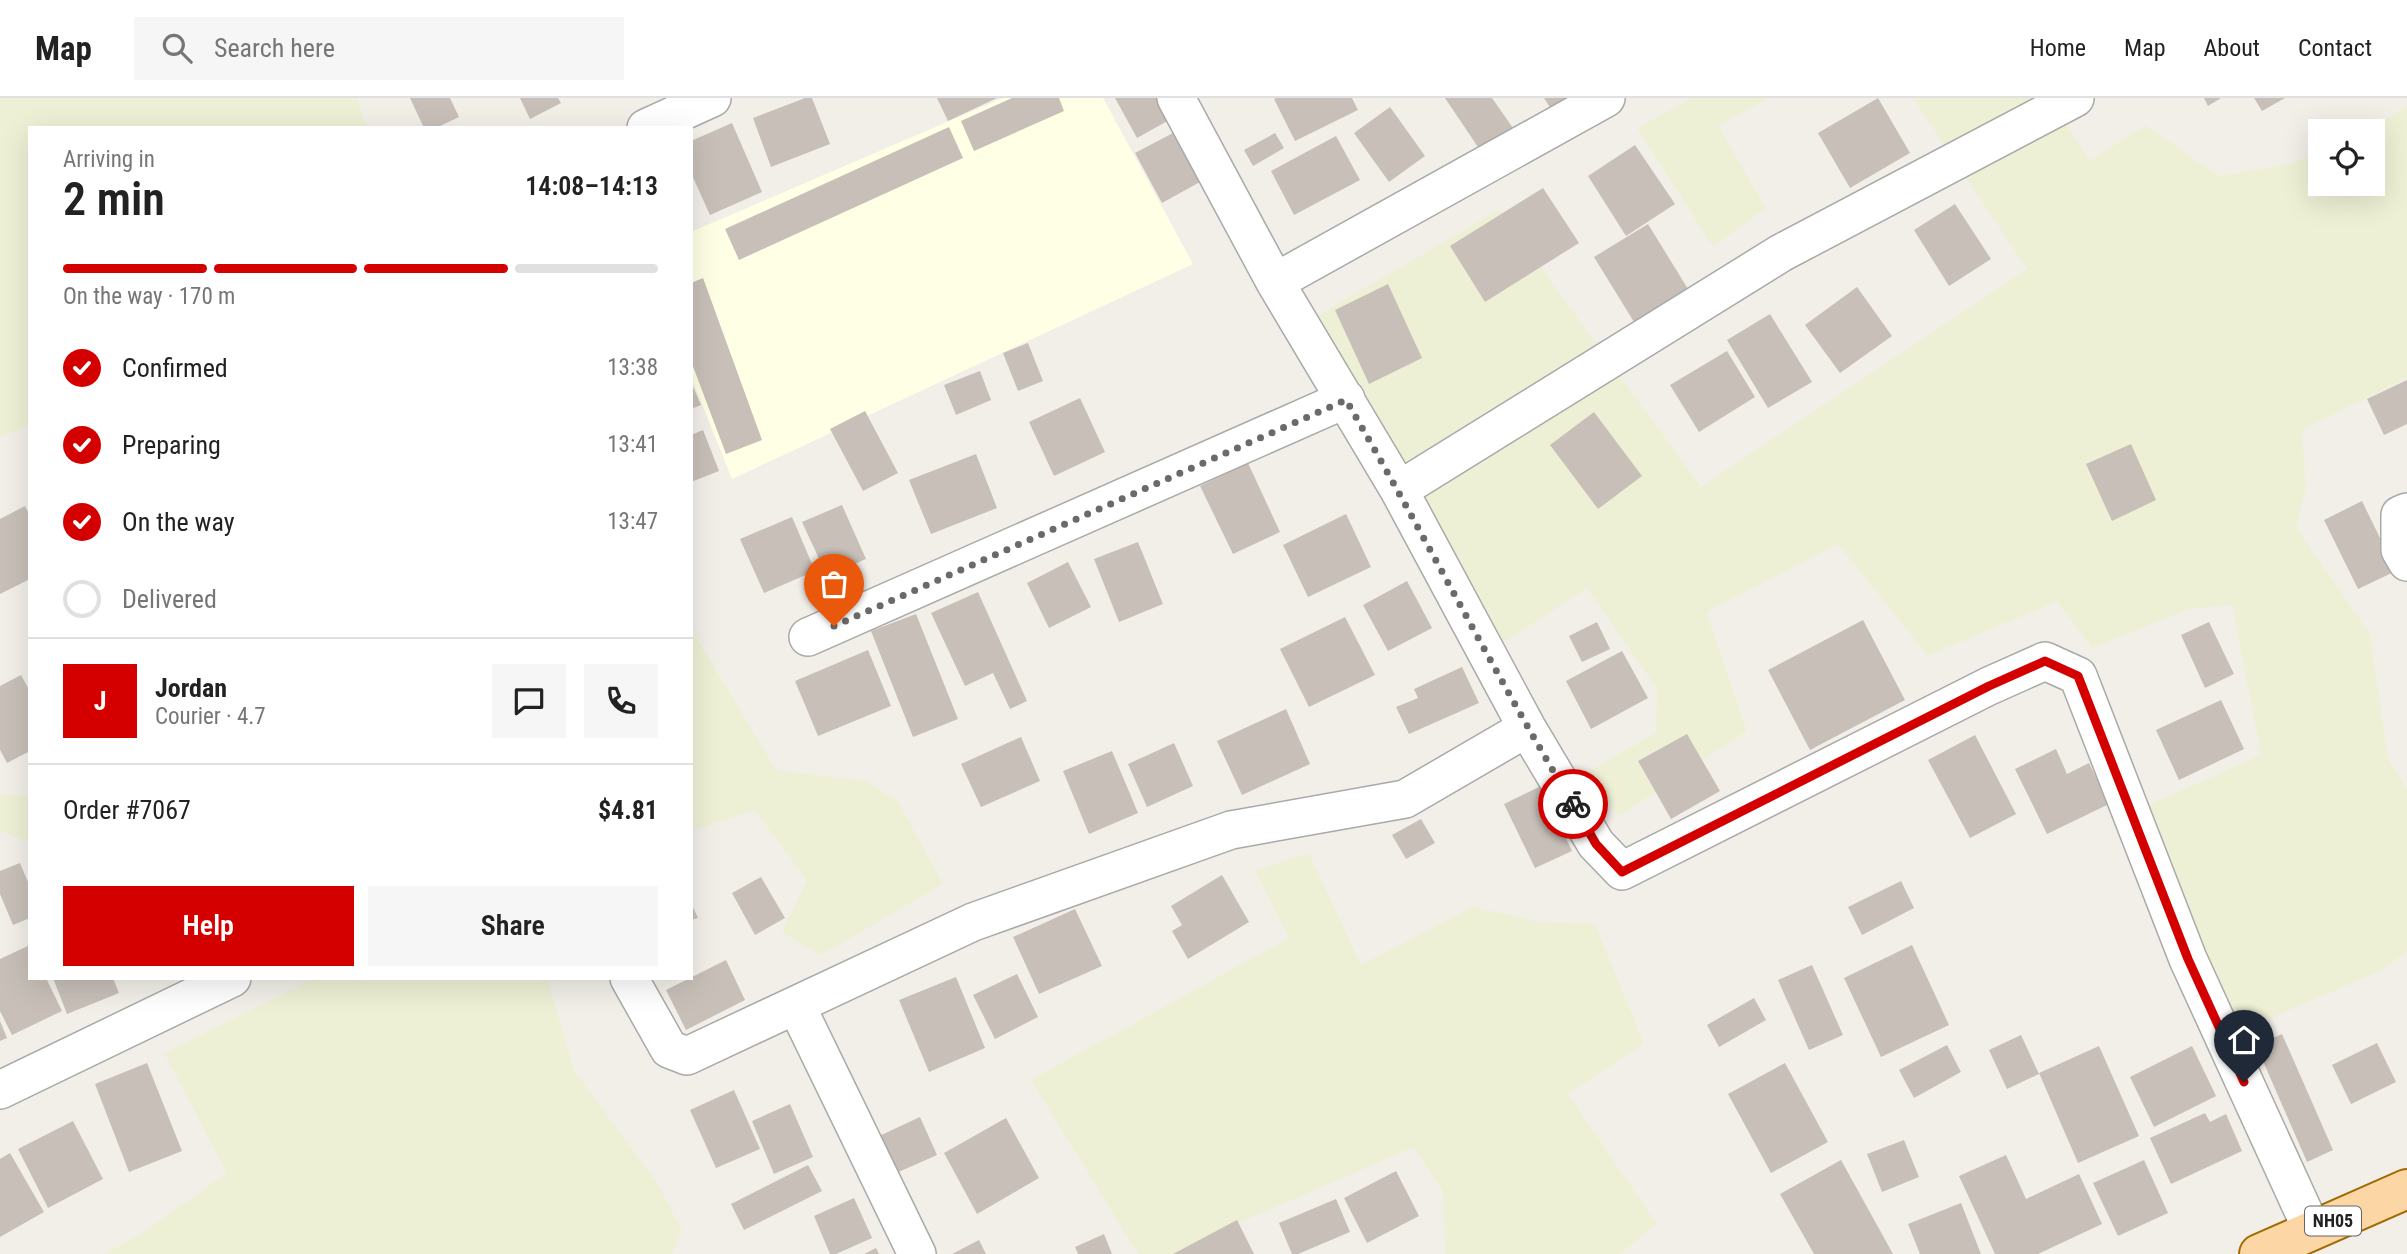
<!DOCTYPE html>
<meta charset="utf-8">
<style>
:root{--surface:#fff;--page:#f6f6f6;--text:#222;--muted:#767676;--line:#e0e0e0;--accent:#d40000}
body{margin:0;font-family:"Roboto Condensed",sans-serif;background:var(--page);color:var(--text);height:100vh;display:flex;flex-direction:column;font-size:26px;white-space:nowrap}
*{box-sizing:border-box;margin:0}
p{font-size:23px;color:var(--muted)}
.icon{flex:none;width:38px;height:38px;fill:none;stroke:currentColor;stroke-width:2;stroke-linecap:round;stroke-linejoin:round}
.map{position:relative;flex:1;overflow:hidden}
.sheet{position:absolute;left:28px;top:28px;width:665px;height:854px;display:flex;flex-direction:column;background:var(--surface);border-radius:0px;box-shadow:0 7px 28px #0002}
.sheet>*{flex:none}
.fabs{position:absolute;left:2308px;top:21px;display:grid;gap:14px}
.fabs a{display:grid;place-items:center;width:77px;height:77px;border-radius:0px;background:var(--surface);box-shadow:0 7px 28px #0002;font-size:35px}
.pin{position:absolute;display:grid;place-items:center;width:60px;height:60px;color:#fff;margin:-72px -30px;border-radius:50% 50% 50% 0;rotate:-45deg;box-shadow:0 0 7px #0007}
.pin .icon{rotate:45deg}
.courier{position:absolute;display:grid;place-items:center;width:70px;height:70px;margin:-35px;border:5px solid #d40000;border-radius:50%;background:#fff;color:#222;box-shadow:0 2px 9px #0007}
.headline em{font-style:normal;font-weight:600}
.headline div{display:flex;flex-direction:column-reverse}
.headline{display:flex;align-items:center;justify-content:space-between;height:119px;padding:0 35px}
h1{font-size:46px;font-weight:600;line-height:52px}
.bar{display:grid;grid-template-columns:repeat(4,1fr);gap:10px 7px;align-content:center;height:84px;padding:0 35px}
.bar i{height:9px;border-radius:5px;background:var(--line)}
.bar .current{background:var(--accent)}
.bar p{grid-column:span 4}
.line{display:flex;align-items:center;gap:18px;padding:0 35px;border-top:2px solid var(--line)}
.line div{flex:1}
.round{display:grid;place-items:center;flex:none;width:74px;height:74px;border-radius:0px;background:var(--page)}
ol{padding:0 35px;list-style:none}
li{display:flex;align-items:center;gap:21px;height:77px}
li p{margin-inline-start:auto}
li .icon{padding:7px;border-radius:50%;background:var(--accent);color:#fff;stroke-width:4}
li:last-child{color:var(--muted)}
li i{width:38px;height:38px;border:4px solid var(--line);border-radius:50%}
.button{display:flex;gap:14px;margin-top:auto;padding:14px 35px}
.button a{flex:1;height:80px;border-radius:0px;background:var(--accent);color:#fff;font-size:28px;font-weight:600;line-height:80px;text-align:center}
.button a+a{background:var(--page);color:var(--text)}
header{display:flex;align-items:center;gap:42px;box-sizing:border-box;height:98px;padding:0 35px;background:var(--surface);border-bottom:2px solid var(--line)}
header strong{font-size:33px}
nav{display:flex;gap:38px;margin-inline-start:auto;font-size:24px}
.search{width:490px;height:63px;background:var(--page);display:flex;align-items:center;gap:18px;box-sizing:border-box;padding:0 24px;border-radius:0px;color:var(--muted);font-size:26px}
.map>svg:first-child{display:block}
.education{fill:#ffffe5}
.farmland{fill:#eef0d5}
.building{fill:#c7bfb8}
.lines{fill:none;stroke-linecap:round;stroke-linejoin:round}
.street-casing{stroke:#a9a9a9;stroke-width:40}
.primary-casing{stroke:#a06b00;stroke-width:42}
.street{stroke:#fff;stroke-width:37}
.primary{stroke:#fcd6a4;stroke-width:38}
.done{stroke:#6b6a68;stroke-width:7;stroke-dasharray:0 12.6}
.route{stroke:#d40000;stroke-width:9}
.labels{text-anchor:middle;stroke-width:6;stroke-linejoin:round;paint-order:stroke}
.shield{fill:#fff;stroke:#646464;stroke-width:2}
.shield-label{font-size:18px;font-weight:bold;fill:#222}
</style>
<header>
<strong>Map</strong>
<div class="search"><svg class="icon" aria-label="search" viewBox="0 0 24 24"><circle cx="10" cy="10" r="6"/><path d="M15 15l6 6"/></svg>Search here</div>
<nav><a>Home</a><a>Map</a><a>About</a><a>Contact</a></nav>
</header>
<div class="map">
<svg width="2407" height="1156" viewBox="0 0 2407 1156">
<rect width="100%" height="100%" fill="#f2efe9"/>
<path class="education" d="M1003,0H1103L1193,166L732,381L691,279V134Z"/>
<path class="farmland" d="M0,0H357L367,30H30V327L0,339Z
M1692,0H1769L1718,28L1766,110L1713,149L1637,30Z
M1913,0H2049L2090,63L2145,27L2219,78L2293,65L2320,53V86H2373V33H2364L2407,9V280L2302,332L2306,389L2296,429L2370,536L2388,660L2407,691V853L2384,871L2239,934L2190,846L2148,707L2261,657L2232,507L2189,511L2092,550L2057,503L1928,558L1838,446L1706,514L1747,633L1619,718L1585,675L1656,635L1657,591L1587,490L1497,549L1315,219L1499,112L1701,389L2027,171Z
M691,530L776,672L866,683L898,703L943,786L820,858L782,834L807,783L755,712L694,732L691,728Z
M0,696L30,698V745L0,733Z
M1309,755L1361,867L1473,809L1540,824L1595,826L1644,946L1568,996L1657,1126L1620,1156H1445L1443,1094L1414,1049L1216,1135L1226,1156H1138L1031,982L1289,840L1255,772Z
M316,880H547L574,972L658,1086L682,1133L672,1156H104L141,1136L227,1075L164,955Z"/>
<path class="building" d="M410,0H450L459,19L436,30H424Z
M520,0H558L561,5L530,21Z
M805,0H812L830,46L771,69L753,20Z
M937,0H997L948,23Z
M1012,0H1059L1064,13L974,53L961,23Z
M1115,0H1159L1171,21L1137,40Z
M1276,0H1352L1358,12L1295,43L1274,1Z
M1445,0H1492L1513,30L1480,52Z
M1544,0H1573L1553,14Z
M1878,0L1910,55L1850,90L1818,35Z
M2204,0H2221L2208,8Z
M2254,0H2285L2262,13Z
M1390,9L1425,58L1389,84L1354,35Z
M732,25L762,94L710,117L691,75V43Z
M949,29L963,60L739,162L725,131Z
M1173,35L1200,84L1162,105L1135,55Z
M1275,35L1284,50L1253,68L1244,52Z
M1336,38L1360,82L1294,117L1271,73Z
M1635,47L1675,106L1626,138L1588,78Z
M1543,90L1579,145L1485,204L1450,148Z
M1955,106L1991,161L1949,188L1914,132Z
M1648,126L1688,191L1634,224L1594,159Z
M703,180L762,342L726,356L691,263V185Z
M1388,186L1422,260L1369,286L1335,212Z
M1857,189L1892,238L1840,275L1805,227Z
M1770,216L1812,284L1768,310L1727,242Z
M1028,245L1043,283L1018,293L1003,255Z
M1727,253L1755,299L1699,334L1670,287Z
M980,273L991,302L956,317L944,287Z
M2407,282V326L2384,337L2367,301Z
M691,284L701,307L691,311Z
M1080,300L1105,354L1054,378L1029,324Z
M865,313L898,375L863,393L830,331Z
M1594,314L1642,378L1598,411L1550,347Z
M703,332L719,373L691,384V337Z
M2131,346L2156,402L2112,423L2086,366Z
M976,356L997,410L931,436L909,382Z
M1248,365L1280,434L1233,456L1200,388Z
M2362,403L2396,473L2358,491L2324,422Z
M842,407L866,461L827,478L802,424Z
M25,408L30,418V481L0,496V421Z
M1346,416L1371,469L1308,499L1283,447Z
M792,419L815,473L764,495L740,441Z
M1138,444L1163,506L1119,524L1094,461Z
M1068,464L1091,509L1049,530L1027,485Z
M1407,483L1432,530L1388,553L1363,507Z
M978,494L1027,603L1010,611L993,575L965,588L931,515Z
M916,516L958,621L913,639L871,533Z
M1345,519L1375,577L1309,609L1280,551Z
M1863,522L1905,602L1810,652L1768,572Z
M1597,524L1610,551L1582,564L1569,538Z
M2209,524L2234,576L2205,590L2181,537Z
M868,552L891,608L818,638L795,583Z
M1622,553L1648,600L1591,631L1566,583Z
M1462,569L1479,605L1409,636L1396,609L1418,600L1414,591Z
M21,577L30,593V653L7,665L0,652V588Z
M2221,602L2244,651L2179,682L2156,632Z
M1286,611L1310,666L1242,697L1217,643Z
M1687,636L1720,693L1671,721L1638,663Z
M1975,637L2016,716L1970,740L1928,662Z
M1021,639L1040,683L981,709L961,666Z
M1174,645L1193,688L1147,709L1128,666Z
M2056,651L2067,676L2089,665L2109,706L2047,736L2015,671Z
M1112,653L1138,715L1089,736L1063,673Z
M1541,688L1572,753L1535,770L1504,706Z
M1421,721L1435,745L1406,761L1392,737Z
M20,765L30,789V820L13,827L0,796V773Z
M1222,777L1249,824L1188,861L1172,833L1182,827L1171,808Z
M761,779L785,820L755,837L732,795Z
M1901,783L1914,810L1862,837L1848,809Z
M691,805L698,820L691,822Z
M1075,811L1102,868L1039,896L1013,839Z
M30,847V880H46L62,913L12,937L0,913V861Z
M1912,847L1949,927L1881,959L1844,880Z
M726,862L745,902L686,932L666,892Z
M1812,867L1843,937L1809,952L1778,882Z
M1017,876L1038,919L995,941L973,897Z
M956,879L985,950L929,974L899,902Z
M53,880H113L119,895L67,916Z
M1754,900L1766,922L1719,949L1707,927Z
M0,923L7,940L0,943Z
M2282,936L2333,1052L2307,1064L2256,947Z
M2021,937L2039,976L2007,991L1989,952Z
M2377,945L2396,984L2351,1006L2332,967Z
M1947,947L1961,974L1914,1000L1899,972Z
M2099,948L2139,1038L2078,1065L2039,975Z
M2192,948L2216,998L2154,1029L2130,979Z
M147,965L182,1053L129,1074L95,986Z
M1785,965L1828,1044L1771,1075L1728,996Z
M734,992L760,1051L716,1070L690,1012Z
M790,1006L813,1059L774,1076L752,1023Z
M2205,1015L2210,1024L2226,1016L2242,1053L2171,1086L2150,1040Z
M920,1019L937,1057L894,1076L877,1039Z
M1006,1020L1039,1080L977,1116L944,1055Z
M73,1023L103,1081L48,1110L18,1051Z
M1904,1042L1919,1079L1882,1094L1867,1056Z
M10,1055L44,1114L0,1139V1061Z
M2006,1057L2026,1101L2079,1076L2102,1126L2038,1156H1995L1959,1078Z
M1841,1062L1893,1156H1814L1780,1096Z
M2144,1062L2168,1115L2118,1138L2093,1085Z
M808,1067L822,1093L744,1132L731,1106Z
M1396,1073L1419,1118L1367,1145L1344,1100Z
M854,1100L872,1140L836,1156H830L814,1118Z
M1336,1101L1350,1134L1298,1156H1292L1279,1125Z
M1961,1105L1981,1156H1920L1908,1126Z
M1237,1122L1254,1156H1173Z
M1104,1136L1112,1156H1078L1075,1149Z
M979,1142L986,1156H952Z
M876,1150L879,1156H864Z"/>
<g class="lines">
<g class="street-casing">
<path id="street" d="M1176,0L1275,184L1399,392L1527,630L1596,746L1622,773L1989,588L2045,563L2078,578L2188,861L2312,1132
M646,30L712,0
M1275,184L1606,0
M1399,392L1781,155L2075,0
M2407,414L2400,417V452L2407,464
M808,539L1346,301
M629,880L669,951L687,958L973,824L1231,732L1405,701L1527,630
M796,907L917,1156
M0,992L232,880"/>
</g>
<g class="primary-casing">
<path id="primary" d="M2259,1156L2407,1091"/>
</g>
<use href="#street" class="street"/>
<use href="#primary" class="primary"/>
</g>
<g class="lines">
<path class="done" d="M834,528L1346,302C1424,435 1493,574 1573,706"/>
<path class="route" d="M1573,706L1596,746L1622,774L1989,588L2045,563L2078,578L2188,861L2244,984"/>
</g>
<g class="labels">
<rect class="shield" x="2305" y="1108.5" width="56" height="29" rx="5"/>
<g class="shield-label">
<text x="2333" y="1129">NH05</text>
</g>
</g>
</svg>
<div class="fabs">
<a><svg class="icon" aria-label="locate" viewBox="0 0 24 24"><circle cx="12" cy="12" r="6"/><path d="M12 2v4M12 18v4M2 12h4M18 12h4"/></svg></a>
</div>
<div class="pin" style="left:834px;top:528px;background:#ea580c"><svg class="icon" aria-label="bag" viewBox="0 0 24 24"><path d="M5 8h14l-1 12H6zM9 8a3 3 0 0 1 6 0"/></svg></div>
<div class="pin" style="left:2244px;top:984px;background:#1f2937"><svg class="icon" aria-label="home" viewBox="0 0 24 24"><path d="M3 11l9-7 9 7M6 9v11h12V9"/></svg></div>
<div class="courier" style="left:1573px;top:706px"><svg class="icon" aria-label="bike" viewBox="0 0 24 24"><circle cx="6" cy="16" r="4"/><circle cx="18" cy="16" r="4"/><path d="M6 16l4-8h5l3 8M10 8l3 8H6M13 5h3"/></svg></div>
<section class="sheet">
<div class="headline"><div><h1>2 min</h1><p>Arriving in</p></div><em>14:08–14:13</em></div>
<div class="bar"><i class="current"></i><i class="current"></i><i class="current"></i><i></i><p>On the way · 170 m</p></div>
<ol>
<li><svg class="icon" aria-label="check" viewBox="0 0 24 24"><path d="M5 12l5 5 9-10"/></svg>Confirmed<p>13:38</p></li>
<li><svg class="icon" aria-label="check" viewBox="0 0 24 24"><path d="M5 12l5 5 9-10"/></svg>Preparing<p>13:41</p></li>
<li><svg class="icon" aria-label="check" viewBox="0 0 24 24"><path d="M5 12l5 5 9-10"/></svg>On the way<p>13:47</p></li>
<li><i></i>Delivered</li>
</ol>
<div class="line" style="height:126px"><b class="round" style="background:var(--accent);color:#fff">J</b><div><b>Jordan</b><p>Courier · 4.7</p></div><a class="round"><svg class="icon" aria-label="chat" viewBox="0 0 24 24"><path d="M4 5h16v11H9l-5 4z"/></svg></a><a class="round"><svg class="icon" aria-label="phone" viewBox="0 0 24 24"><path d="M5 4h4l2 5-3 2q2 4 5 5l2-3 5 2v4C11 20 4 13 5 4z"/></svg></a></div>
<div class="line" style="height:91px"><div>Order #7067</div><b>$4.81</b></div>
<div class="button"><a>Help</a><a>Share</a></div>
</section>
</div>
